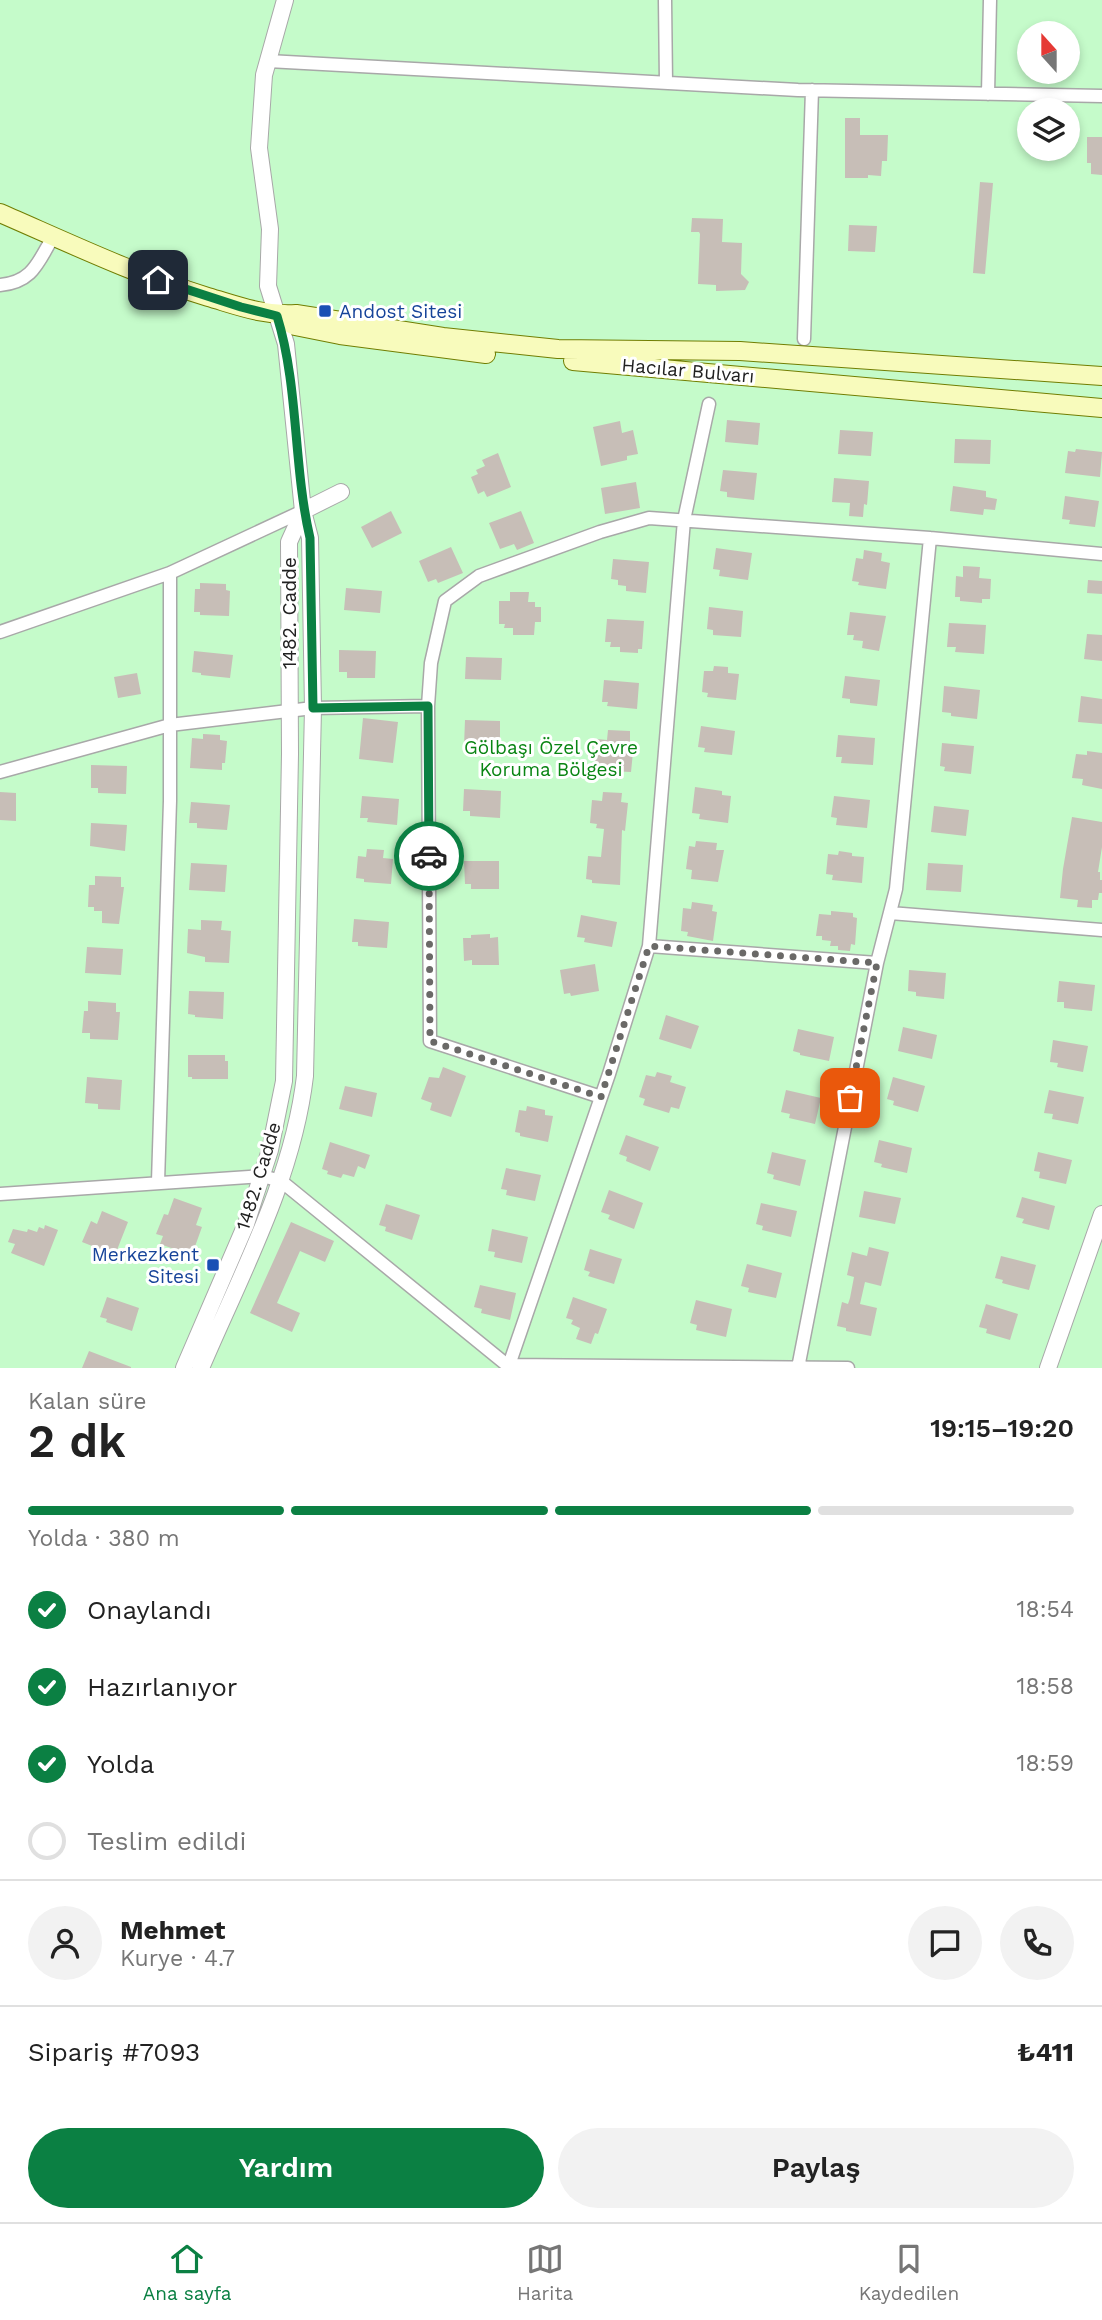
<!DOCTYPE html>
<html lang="tr">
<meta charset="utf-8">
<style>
:root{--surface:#fff;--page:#f2f2f2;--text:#222;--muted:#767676;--line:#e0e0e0;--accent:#0b8043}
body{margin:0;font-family:"Work Sans",sans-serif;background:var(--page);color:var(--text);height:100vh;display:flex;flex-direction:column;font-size:26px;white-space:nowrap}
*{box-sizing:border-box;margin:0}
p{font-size:23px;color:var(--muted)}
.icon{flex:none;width:38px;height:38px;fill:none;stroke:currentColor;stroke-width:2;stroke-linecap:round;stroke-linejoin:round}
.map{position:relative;height:1368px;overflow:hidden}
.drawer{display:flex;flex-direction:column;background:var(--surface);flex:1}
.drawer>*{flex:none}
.needle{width:46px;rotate:339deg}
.fabs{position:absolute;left:1017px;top:21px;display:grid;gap:14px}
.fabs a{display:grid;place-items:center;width:63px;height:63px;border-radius:50%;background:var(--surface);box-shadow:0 4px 10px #0003;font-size:35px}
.pin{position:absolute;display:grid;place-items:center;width:60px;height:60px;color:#fff;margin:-30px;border-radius:14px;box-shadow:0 4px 10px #0006}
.courier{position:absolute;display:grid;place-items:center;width:70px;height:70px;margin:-35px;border:5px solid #0b8043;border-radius:50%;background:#fff;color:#222;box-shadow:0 2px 9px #0007}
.summary em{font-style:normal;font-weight:600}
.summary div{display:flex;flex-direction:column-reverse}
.summary{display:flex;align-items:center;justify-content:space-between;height:119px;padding:0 28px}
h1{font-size:46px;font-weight:600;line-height:52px}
.bar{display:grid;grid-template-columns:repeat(4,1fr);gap:10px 7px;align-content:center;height:84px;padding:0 28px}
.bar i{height:9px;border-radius:5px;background:var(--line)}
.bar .active{background:var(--accent)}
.bar p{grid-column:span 4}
.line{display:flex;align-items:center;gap:18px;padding:0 28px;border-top:2px solid var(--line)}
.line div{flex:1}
.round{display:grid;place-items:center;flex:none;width:74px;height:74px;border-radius:37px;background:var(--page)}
ol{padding:0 28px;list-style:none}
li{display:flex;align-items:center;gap:21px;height:77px}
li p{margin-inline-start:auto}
li .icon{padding:7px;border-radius:50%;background:var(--accent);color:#fff;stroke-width:4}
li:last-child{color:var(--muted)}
li i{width:38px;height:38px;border:4px solid var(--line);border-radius:50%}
.primary-button{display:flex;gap:14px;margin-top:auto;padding:14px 28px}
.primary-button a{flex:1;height:80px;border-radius:42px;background:var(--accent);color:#fff;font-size:28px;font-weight:600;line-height:80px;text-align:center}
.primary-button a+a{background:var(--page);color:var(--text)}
.tab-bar{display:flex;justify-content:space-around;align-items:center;height:98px;border-top:2px solid var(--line);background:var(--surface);font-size:19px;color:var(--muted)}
.tab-bar a{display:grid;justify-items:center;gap:4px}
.tab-bar .active{color:var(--accent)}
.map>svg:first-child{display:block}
.park{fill:#c5fbca;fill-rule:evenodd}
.building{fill:#c7beb7}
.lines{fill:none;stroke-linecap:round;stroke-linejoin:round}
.minor-casing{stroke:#a8a8a8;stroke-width:15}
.tertiary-casing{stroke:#a8a8a8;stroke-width:18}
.secondary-casing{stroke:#717e02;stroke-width:20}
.minor{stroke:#fff;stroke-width:12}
.tertiary{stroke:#fff;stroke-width:16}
.secondary{stroke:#f8fbbc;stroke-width:18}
.done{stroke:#6a6967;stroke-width:7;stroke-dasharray:0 12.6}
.route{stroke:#0b8043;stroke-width:9}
.transit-dot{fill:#1a4fb4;stroke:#fff;stroke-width:2.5}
.labels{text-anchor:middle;stroke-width:6;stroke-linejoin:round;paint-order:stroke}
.transit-label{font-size:19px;fill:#164399;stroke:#fff;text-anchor:start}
.street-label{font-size:19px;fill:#212121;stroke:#fff}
.park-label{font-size:19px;fill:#098513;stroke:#fff}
</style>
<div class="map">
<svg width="1102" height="1368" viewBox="0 0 1102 1368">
<rect width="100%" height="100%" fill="#f2eee8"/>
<path class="park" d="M0,0H1102V1368H0ZM1029,33H1068V72H1029ZM1029,110H1068V149H1029Z"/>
<path class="building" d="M845,118H860V135H888L887,161H882L881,176L868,175V178H845Z
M1087,137H1102V175L1091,174V163H1087Z
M980,182L993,183L985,274L973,273Z
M692,218L723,219L722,242L742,243L741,274L749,282L745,290L716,291V285L698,284L700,234L699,232H691Z
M849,225L877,226L875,252L848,251Z
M727,420L760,423L758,445L725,442Z
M620,421L622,433L633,430L638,454L627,456V460L601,466L593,427Z
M840,430L873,432L871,456L838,454Z
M955,439L991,440L990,464L954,463Z
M1076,449L1102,452L1100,477L1065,473L1068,451L1075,452Z
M498,453L511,487L487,497L484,491L478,494L471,477L478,474L476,470L485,466L482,460Z
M723,470L757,473L754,500L727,497V492L720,491Z
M834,478L869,481L867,505L864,504L863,517L849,516L850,503L832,502Z
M636,482L640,508L605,514L601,488Z
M953,486L986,491V497L997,499L995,510L984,509L983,515L950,511Z
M1065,496L1099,501L1095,527L1069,524L1070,520L1062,519Z
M391,511L402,533L372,548L361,527Z
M521,511L534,543L517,550L514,544L500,549L489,523Z
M451,547L463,573L438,583L436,579L428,582L419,561Z
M716,548L752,553L748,580L719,576L720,570L713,569Z
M864,550L882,553L881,561L890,563L886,589L858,585L859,582L852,581L856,558L863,559Z
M613,559L649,562L646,593L626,591V586L618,585V580L611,579Z
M963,566L980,567L979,578L991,579L990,599H982V603L960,601V597H955L956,576L963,577Z
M1088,580L1102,581V594L1087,593Z
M200,583L226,584V590L230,591L229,616L200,615V612H194L195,589H200Z
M346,588L382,591L380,613L344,610Z
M510,592H529L528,602H535V607H541V622H535L534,635H513V628H504L505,624H499V601H510Z
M709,607L743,611L741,637L713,635V630L707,629Z
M850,612L886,616L879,651L862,648L863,641L853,640L854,635H847Z
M607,619L644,621L642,649H638V653L620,652V647H610L611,642H605Z
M949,623L986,625L984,654L955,652L956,647H947Z
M1087,634L1102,635V661L1084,659Z
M339,650L376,651L375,678H347V672H339Z
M194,651L233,655L230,678L201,675V673L192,672Z
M466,657L502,658L501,680L465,679Z
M714,666L728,667V673L739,674L736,700L707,697L708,693L702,692L704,671H713Z
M137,673L141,694L118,698L114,677Z
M845,676L880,680L877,706L850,703V699L842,698Z
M604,680L639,683L637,709L607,706L608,702H602Z
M944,686L980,690L977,719L951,716V713L942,712Z
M1081,696L1102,699V724L1078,722Z
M363,718L398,722L393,763L359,759Z
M465,720L500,721V747L464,746Z
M701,726L735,731L732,755L704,752L705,748L698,747Z
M608,730L630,731V742H634L631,772L610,771V768L595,766L597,739L607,740Z
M203,734L220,735V740L227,741L225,763H222V770L190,768L192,738L203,739Z
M838,735L875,738L873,765L841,763L842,757H836Z
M942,743L974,746L971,774L944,771L945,767L940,766Z
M1087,751L1102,753V789L1082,785L1083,779L1072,778L1076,754L1087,755Z
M91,765L127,766L126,794L98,793V788H91Z
M695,787L722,791V795L731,796L728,823L699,819L700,814L692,813Z
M464,789L501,791L500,818L470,816V811H463Z
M0,792L16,793V821L0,820Z
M603,792L622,793L621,802L628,803L625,831L622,830L620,885L592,883V880L586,879L588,856L601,857L604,829L596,828L597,824L590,823L592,800L602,801Z
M362,796L399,799L397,825L367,822L368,818H360Z
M834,796L870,800L867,828L836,825L837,818L831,817Z
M191,802L230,805L227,830L197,828V823H189Z
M934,806L969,810L966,836L931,832Z
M1072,817L1102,822V847L1098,872H1100V880H1102V893H1099L1098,900H1092V908L1077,907L1078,900L1060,898L1063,869Z
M91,823L127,825L125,851L90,846Z
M696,841L717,843L716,850H724L718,882L691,879L692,870L686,869L689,846L695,847Z
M367,849L384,850L383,858L393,859L391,884L364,882V879L356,878L358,856L366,857Z
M839,851L852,853V856L864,857L862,883L832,880L833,875L826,874L828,854L838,855Z
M464,861H499V889H471V884H465Z
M191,863L227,865L225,892L189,890Z
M928,863L963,865L961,892L926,890Z
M95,876L121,877V887H124L119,924L102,923V911H94V907H88L89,885H95Z
M692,902L713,905L712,911L717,912L713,941L687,936L688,932L681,931L683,908L691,909Z
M831,911L853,913V917L857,918L855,945L851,944L850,951L838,950V946H830L831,941L822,940V936H816L819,914L831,915Z
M581,915L617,922L612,947L584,942L585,938L577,937Z
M354,919L389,922L387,948L358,946V942H352Z
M201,920L222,921L221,930L231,931L229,963L205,962V957L187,953L188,929L201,930Z
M490,934V938L498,937L499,965H472V960L464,961L463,938H471V935Z
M87,947L123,949L121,975L85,973Z
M595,964L599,991L571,996L570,993L564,994L560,970Z
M909,970L946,973L944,999L916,996V992L908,991Z
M1059,981L1095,985L1092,1011L1064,1008V1002H1057Z
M189,991L224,992L223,1019L195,1017V1015L188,1014Z
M88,1001L116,1003V1012H120L118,1040L90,1039V1033H82L84,1011H88Z
M666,1015L699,1026L691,1049L659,1039Z
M903,1027L937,1035L932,1059L898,1051Z
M798,1029L834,1037L829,1061L800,1055V1053L793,1051Z
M1053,1040L1088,1046L1083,1072L1057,1067L1058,1063L1050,1062Z
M188,1055H225V1061H228V1079H192V1077H188Z
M443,1067L466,1076L451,1117L430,1110L432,1103L421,1099L429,1077L439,1078Z
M657,1072L672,1076L670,1082L686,1087L679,1109L671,1107L669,1113L643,1105L645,1099L639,1097L646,1075L655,1077Z
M87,1077L122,1080L120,1110L98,1109V1104L85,1103Z
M893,1077L925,1086L918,1112L893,1105L894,1101L887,1099Z
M345,1086L377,1093L372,1117L339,1109Z
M786,1090L821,1098L815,1124L789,1118L790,1114L781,1112Z
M1049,1090L1084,1097L1078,1124L1052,1119L1053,1114L1044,1113Z
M527,1106L545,1110V1115L553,1116L548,1142L520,1136V1133L515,1132L519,1110L526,1111Z
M626,1135L659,1147L650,1171L626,1161L627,1157L619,1154Z
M879,1140L912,1148L907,1173L881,1167L882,1164L874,1162Z
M330,1142L370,1155L365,1169L358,1166L354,1177L343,1174L341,1178L327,1174L328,1171L322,1169Z
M772,1152L806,1160L800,1186L773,1179L774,1175L767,1173Z
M1038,1152L1072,1160L1066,1184L1039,1178L1040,1172L1034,1171Z
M506,1168L541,1175L535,1201L506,1195L507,1190L501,1189Z
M609,1190L643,1203L634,1229L608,1219L610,1215L601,1212Z
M864,1191L901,1198L895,1224L859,1217Z
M1022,1197L1055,1206L1049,1230L1022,1223L1024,1219L1016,1217Z
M174,1198L202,1208L196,1225L202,1227L193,1252L186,1250L185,1253L160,1244L163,1236L156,1234L164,1214L168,1215Z
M761,1203L797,1211L791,1237L762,1230L763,1226L756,1224Z
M386,1204L420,1215L412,1240L385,1231L386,1227L379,1225Z
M102,1211L128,1222L115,1255L82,1242L91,1221L97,1224Z
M291,1222L334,1241L325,1262L300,1251L277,1303L300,1313L292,1332L250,1313Z
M45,1225L58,1230L44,1266L11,1253L15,1244L8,1242L13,1229L27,1232L28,1229L37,1232L39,1227L44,1229Z
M492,1229L528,1237L522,1263L494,1257L495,1252L488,1251Z
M869,1247L889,1252L881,1286L865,1282L860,1304L877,1308L871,1336L846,1331V1328L837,1326L842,1302L848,1304L850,1298L854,1277L847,1275L852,1252L867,1256Z
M590,1249L622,1259L614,1284L588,1276L590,1272L584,1270Z
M1001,1256L1036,1265L1029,1290L1002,1283L1003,1280L995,1278Z
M747,1264L782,1273L776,1298L748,1292L749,1288L741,1286Z
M480,1285L516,1293L510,1320L481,1313L482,1309L474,1307Z
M107,1297L139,1308L132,1331L106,1322L107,1319L100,1317Z
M573,1297L607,1309L598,1334L595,1333L591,1344L576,1339L580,1328L571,1324L573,1320L566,1318Z
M696,1300L732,1309L726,1337L696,1330L697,1325L690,1323Z
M986,1304L1018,1314L1010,1340L986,1333L987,1329L979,1327Z
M89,1351L131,1367V1368H82Z"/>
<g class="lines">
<g class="minor-casing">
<path id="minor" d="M665,0L666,83
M268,61L798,90L1102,96
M988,94L990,0
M0,285C33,282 38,262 53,237
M804,339L812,90
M0,632L170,573L303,511
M0,772L170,725L313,708L428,706
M890,913L1102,930
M649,946L877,963
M601,1097L430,1041L428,706L431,663L445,601L479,576L600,532L649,518L930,538L1102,554
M158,1182L170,801V573
M0,1194L262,1176L281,1181L507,1365L848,1368
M508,1368L609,1074L649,946L684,520L709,404
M798,1368L877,963L896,889L930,538"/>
</g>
<g class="tertiary-casing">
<path id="tertiary" d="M303,511L341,492
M184,1368L246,1224L270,1150L284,1081L290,754L289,542L303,511
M201,1368C241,1274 293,1179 305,1076L313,708L310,538L303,511L286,344L268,286L270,229L259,148L264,75L285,0
M1048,1368L1102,1214"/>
</g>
<g class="secondary-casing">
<path id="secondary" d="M0,213C69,243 136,275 208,297C239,306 264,316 296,314L443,337L558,349L740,351L1102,376
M283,320L295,326L340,335L486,354
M573,361L1102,408"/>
</g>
<use href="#minor" class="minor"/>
<use href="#tertiary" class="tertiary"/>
<use href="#secondary" class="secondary"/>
</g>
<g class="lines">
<path class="done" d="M429,856L430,1041L601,1097L649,946L877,963L850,1098"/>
<path class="route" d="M158,280L241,307L277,316C299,387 293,465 310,538L313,708L428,706L429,856"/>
</g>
<g class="transit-dot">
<rect x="318" y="304" width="14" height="14" rx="3.5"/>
<rect x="206" y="1258" width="14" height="14" rx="3.5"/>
</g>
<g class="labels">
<g class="transit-label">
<text x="339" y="318">Andost Sitesi</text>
<text x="199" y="1261" text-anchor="end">Merkezkent<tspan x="199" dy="22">Sitesi</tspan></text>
</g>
<g class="street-label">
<text transform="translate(688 370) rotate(5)" y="7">Hacılar Bulvarı</text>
<text transform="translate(289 613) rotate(-90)" y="7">1482. Cadde</text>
<text transform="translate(258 1176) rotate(-73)" y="7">1482. Cadde</text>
</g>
<g class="park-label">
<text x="551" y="754">Gölbaşı Özel Çevre<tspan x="551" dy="22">Koruma Bölgesi</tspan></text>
</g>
</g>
</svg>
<div class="fabs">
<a><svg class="needle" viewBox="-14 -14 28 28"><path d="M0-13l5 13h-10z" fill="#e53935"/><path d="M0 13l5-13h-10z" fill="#767676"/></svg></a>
<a><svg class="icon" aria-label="layers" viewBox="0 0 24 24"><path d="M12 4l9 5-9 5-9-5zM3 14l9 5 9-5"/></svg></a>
</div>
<div class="pin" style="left:850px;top:1098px;background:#ea580c"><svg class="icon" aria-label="bag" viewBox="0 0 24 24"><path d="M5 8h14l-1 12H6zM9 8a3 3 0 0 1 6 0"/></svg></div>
<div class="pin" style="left:158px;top:280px;background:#1f2937"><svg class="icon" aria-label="home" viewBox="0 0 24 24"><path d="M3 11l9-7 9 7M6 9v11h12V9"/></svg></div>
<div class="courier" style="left:429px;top:856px"><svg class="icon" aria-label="car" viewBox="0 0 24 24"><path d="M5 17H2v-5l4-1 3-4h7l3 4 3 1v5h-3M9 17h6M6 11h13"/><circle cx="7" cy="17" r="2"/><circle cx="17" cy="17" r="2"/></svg></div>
</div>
<section class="drawer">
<div class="summary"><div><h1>2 dk</h1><p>Kalan süre</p></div><em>19:15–19:20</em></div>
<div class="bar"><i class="active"></i><i class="active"></i><i class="active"></i><i></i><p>Yolda · 380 m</p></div>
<ol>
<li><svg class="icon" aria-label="check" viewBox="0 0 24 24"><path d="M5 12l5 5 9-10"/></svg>Onaylandı<p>18:54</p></li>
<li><svg class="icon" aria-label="check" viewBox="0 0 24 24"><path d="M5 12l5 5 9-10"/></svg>Hazırlanıyor<p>18:58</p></li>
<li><svg class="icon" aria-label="check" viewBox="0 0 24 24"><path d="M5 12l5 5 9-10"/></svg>Yolda<p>18:59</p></li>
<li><i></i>Teslim edildi</li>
</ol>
<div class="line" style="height:126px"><a class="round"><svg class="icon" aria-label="person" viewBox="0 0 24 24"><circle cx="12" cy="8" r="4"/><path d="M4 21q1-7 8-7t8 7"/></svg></a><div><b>Mehmet</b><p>Kurye · 4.7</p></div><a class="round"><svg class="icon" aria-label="chat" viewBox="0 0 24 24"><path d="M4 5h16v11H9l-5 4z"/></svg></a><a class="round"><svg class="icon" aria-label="phone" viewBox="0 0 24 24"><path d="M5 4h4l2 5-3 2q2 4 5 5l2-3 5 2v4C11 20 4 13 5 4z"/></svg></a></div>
<div class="line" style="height:91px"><div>Sipariş #7093</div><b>₺411</b></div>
<div class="primary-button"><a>Yardım</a><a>Paylaş</a></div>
</section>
<nav class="tab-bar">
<a class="active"><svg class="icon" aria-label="home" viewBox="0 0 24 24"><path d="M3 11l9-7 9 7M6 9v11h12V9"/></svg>Ana sayfa</a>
<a><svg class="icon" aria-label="map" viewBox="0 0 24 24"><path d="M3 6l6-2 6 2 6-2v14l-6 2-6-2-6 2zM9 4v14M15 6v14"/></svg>Harita</a>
<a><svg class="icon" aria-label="saved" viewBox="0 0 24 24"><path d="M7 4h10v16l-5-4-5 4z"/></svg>Kaydedilen</a>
</nav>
